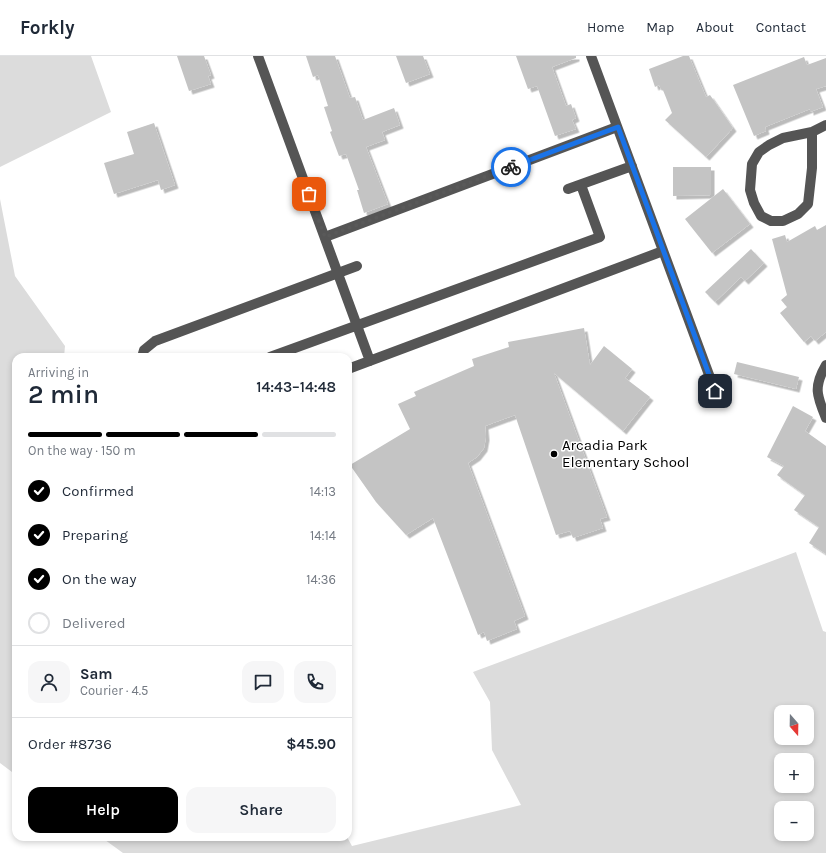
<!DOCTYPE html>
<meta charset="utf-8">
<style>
:root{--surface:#fff;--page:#f6f6f7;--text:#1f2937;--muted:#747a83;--line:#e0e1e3;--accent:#000}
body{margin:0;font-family:Karla,sans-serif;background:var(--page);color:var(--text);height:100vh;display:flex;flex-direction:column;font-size:15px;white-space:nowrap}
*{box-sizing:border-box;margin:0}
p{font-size:13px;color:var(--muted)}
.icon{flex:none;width:22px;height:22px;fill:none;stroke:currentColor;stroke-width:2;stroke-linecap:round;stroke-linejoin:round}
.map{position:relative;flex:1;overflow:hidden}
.sheet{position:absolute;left:12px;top:297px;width:340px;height:488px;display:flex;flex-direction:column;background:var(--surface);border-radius:12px;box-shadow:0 2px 6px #0003}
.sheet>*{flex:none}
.needle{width:26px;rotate:160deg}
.fabs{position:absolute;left:774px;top:649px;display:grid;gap:8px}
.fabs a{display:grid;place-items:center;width:40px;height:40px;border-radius:8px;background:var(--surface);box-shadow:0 2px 6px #0003;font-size:20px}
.pin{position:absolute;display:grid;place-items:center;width:34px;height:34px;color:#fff;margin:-17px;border-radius:8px;box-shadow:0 2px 6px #0006}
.courier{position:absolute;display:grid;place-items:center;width:40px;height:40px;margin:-20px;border:3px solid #1a73e8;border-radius:50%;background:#fff;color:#222;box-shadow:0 1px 5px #0007}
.head em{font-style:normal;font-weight:600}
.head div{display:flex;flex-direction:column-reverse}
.head{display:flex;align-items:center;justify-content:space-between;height:68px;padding:0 16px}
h1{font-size:26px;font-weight:600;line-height:30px}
.bar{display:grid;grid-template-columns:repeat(4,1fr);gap:6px 4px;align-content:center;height:48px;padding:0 16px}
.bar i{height:5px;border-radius:3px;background:var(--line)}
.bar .on{background:var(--accent)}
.bar p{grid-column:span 4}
.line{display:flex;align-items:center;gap:10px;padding:0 16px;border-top:1px solid var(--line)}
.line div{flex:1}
.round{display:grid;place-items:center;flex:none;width:42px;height:42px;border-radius:12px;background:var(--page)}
ol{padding:0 16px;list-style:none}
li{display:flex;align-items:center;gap:12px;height:44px}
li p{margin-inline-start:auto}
li .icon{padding:4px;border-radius:50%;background:var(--accent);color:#fff;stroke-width:4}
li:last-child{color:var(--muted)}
li i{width:22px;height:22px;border:2px solid var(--line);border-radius:50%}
.button{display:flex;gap:8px;margin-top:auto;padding:8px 16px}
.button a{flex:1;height:46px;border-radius:12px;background:var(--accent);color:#fff;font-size:16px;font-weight:600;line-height:46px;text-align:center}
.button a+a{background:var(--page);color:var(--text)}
header{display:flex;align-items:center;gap:24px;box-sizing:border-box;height:56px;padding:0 20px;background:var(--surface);border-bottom:1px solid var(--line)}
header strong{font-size:19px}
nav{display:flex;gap:22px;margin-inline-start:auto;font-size:14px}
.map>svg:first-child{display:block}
.green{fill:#dcdcdc;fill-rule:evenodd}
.building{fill:#c4c4c4;filter:url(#shadow)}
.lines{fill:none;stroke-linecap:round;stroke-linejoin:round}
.minor{stroke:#555;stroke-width:10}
.done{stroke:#595959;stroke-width:4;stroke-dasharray:0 7.2}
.route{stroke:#1a73e8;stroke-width:5}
.poi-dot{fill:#000;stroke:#fff;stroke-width:1.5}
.labels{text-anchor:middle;stroke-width:3;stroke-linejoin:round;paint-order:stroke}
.poi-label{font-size:15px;fill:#000;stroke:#fff;text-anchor:start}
</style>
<header>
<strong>Forkly</strong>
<nav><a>Home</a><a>Map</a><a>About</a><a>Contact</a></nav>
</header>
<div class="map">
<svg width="826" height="797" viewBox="0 0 826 797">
<defs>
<filter id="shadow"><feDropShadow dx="3.5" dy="3.5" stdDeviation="0" flood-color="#0004"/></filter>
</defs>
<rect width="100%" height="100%" fill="#fff"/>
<path class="green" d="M0,0H91L111,56L0,111Z
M0,143L15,220L65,290L64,301H16V719L0,707Z
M796,496L823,575L826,576V797H123L101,781H347L352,790L521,749L492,694L490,646L473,616ZM781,656H807V682H781ZM781,704H807V730H781ZM781,752H807V778H781Z"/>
<path class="building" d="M177,0H204L211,19L208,20L211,28L189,35Z
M306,0H335L350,42L355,41L363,64L394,52L400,69L382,76L385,84L366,91L388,148L364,157L357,134H359L346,98L339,100L330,76L332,75L324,51L328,50L318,19L313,21Z
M396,0H423L430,18L406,27Z
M516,0H576V2L552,11L566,50L571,48L576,62L572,64L576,73L555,80L537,30L528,33Z
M683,0H689L706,41L710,39L733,72L706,101L665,64L672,57L663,34L662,35L659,29L655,31L649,13Z
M804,1L807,9L826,2V30L816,33L823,51L810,56V53L765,71L766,75L754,80L733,29Z
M154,67L175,129L161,134L158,124L114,138L104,107L134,98L127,76Z
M673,111H711V139L673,140Z
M723,133L750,168L712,197L685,163Z
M826,169V276L815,285L811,280L804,286L780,257L787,251L781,244L787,239L772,183L785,179L787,186L815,170L817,174Z
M751,193L764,207L745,225L741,221L715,246L705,236Z
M584,272L590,309L604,290L632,313L625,322L650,341L623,375L554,317L607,461L600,463L603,472L573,482L570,475L556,479L515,359L485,370L486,381L484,392L477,401L468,407L525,560L514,565L517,573L487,585L484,576L478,579L433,462L406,479L376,446L350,409L410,373L398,348L416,340L414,336L474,310L472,303L509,291L508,286Z
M737,306L799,321L796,333L734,318Z
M793,350L813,361L805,375L826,390V498L809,487L819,471L794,454L805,439L777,419L784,410L767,401Z"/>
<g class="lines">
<path class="minor" d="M258,0L370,305
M591,0L715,335
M812,76V112L808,148L798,158L783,165H771L761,160L754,147L750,134L752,108L759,96L769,89L783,82Z
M812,76L826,69
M568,133L632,110
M325,181L617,71
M142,301L144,294L155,285L357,210
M270,301L600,181L581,129
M826,309C813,331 817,340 826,362
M348,313L663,195"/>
</g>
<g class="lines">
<path class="done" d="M309,138L325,181L511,111"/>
<path class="route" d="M511,111L618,71L715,335"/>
</g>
<circle class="poi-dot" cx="554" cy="398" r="4"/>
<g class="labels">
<g class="poi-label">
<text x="562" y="394">Arcadia Park<tspan x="562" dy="17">Elementary School</tspan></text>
</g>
</g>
</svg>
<div class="fabs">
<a><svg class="needle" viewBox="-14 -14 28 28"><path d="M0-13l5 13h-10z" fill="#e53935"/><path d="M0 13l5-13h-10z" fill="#747a83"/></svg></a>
<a>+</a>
<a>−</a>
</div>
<div class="pin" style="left:309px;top:138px;background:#ea580c"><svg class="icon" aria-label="bag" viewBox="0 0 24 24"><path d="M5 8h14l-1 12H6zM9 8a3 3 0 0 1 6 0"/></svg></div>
<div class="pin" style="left:715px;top:335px;background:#1f2937"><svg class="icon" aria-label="home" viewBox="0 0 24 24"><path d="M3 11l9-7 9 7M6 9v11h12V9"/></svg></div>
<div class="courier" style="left:511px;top:111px"><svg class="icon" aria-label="bike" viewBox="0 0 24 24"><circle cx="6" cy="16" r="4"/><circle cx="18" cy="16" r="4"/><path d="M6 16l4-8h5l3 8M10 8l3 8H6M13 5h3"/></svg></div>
<section class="sheet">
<div class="head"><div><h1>2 min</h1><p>Arriving in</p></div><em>14:43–14:48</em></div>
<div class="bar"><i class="on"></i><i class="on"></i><i class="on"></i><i></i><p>On the way · 150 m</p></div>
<ol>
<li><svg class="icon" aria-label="check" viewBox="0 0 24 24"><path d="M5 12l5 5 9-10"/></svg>Confirmed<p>14:13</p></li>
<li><svg class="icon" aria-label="check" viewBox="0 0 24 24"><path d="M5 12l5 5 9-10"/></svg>Preparing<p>14:14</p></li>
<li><svg class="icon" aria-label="check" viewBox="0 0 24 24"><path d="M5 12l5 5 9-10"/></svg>On the way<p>14:36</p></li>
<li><i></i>Delivered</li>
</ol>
<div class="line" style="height:72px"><a class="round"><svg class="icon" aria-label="person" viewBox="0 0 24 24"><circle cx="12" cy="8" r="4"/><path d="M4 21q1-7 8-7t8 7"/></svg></a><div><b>Sam</b><p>Courier · 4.5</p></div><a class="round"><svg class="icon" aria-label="chat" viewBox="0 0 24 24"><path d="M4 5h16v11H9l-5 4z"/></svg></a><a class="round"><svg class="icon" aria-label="phone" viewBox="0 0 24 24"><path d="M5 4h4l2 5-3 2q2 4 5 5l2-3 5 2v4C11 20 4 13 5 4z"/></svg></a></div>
<div class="line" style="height:52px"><div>Order #8736</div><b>$45.90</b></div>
<div class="button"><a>Help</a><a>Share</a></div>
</section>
</div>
